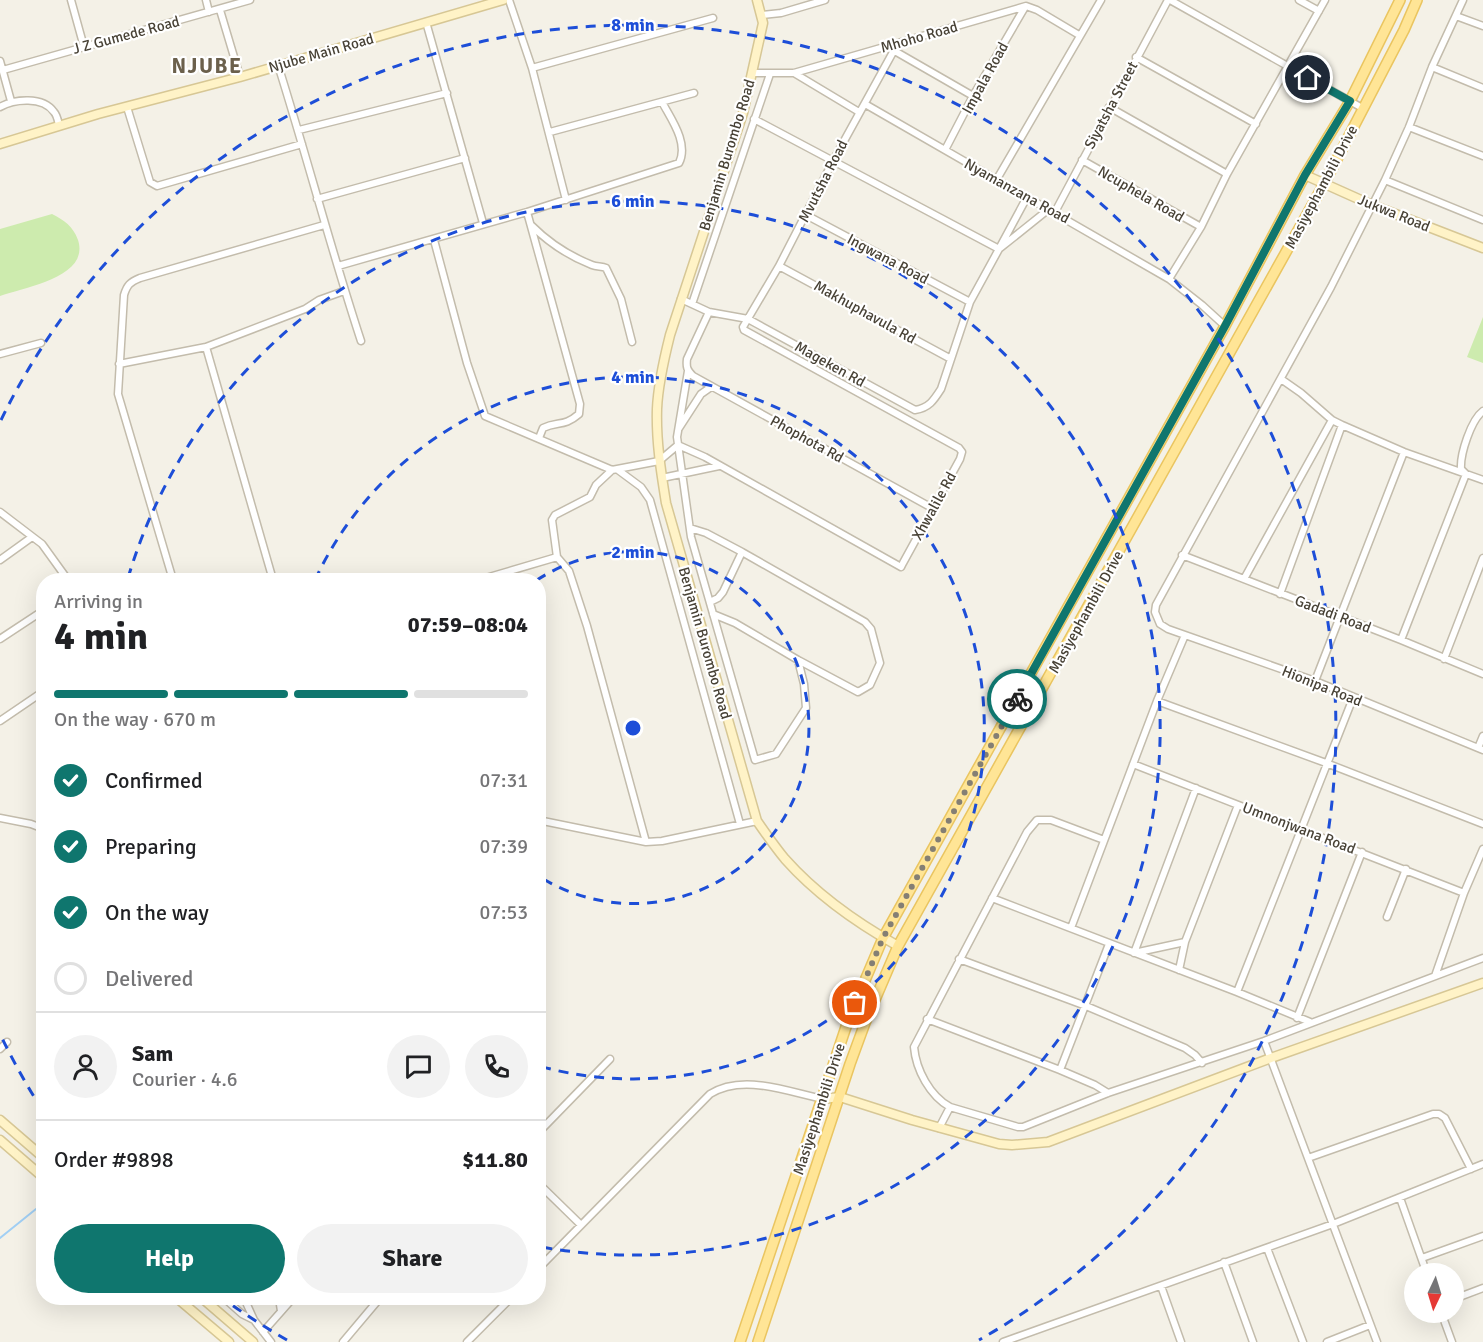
<!DOCTYPE html>
<meta charset="utf-8">
<style>
:root{--surface:#fff;--page:#f2f2f2;--text:#202124;--muted:#757577;--line:#e0e0e0;--accent:#0f766e}
body{margin:0;font-family:Signika,sans-serif;background:var(--page);color:var(--text);height:100vh;display:flex;flex-direction:column;font-size:22px;white-space:nowrap}
*{box-sizing:border-box;margin:0}
p{font-size:20px;color:var(--muted)}
.icon{flex:none;width:33px;height:33px;fill:none;stroke:currentColor;stroke-width:2;stroke-linecap:round;stroke-linejoin:round}
.map{position:relative;flex:1;overflow:hidden}
.drawer{position:absolute;left:36px;top:573px;width:510px;height:732px;display:flex;flex-direction:column;background:var(--surface);border-radius:24px;box-shadow:0 6px 24px #0002}
.drawer>*{flex:none}
.needle{width:39px;rotate:184deg}
.controls{position:absolute;left:1404px;top:1263px;display:grid;gap:12px}
.controls a{display:grid;place-items:center;width:60px;height:60px;border-radius:50%;background:var(--surface);box-shadow:0 6px 24px #0002;font-size:30px}
.pin{position:absolute;display:grid;place-items:center;width:51px;height:51px;color:#fff;margin:-26px;border:3px solid #fff;border-radius:50%;box-shadow:0 2px 6px #0007}
.courier{position:absolute;display:grid;place-items:center;width:60px;height:60px;margin:-30px;border:4px solid #0f766e;border-radius:50%;background:#fff;color:#222;box-shadow:0 2px 8px #0007}
.summary em{font-style:normal;font-weight:700}
.summary div{display:flex;flex-direction:column-reverse}
.summary{display:flex;align-items:center;justify-content:space-between;height:102px;padding:0 18px}
h1{font-size:39px;font-weight:700;line-height:45px}
.bar{display:grid;grid-template-columns:repeat(4,1fr);gap:9px 6px;align-content:center;height:72px;padding:0 18px}
.bar i{height:8px;border-radius:4px;background:var(--line)}
.bar .current{background:var(--accent)}
.bar p{grid-column:span 4}
.line{display:flex;align-items:center;gap:15px;padding:0 18px;border-top:2px solid var(--line)}
.line div{flex:1}
.round{display:grid;place-items:center;flex:none;width:63px;height:63px;border-radius:32px;background:var(--page)}
ol{padding:0 18px;list-style:none}
li{display:flex;align-items:center;gap:18px;height:66px}
li p{margin-inline-start:auto}
li .icon{padding:6px;border-radius:50%;background:var(--accent);color:#fff;stroke-width:4}
li:last-child{color:var(--muted)}
li i{width:33px;height:33px;border:3px solid var(--line);border-radius:50%}
.action{display:flex;gap:12px;margin-top:auto;padding:12px 18px}
.action a{flex:1;height:69px;border-radius:36px;background:var(--accent);color:#fff;font-size:24px;font-weight:700;line-height:69px;text-align:center}
.action a+a{background:var(--page);color:var(--text)}
.map>svg:first-child{display:block}
.pitch{fill:#cdebae}
.lines{fill:none;stroke-linecap:round;stroke-linejoin:round}
.stream{stroke:#a1cff4;stroke-width:2}
.street-casing{stroke:#c3bcac;stroke-width:9}
.secondary-casing{stroke:#d7c795;stroke-width:11}
.primary-casing{stroke:#eac560;stroke-width:12}
.street{stroke:#fff;stroke-width:6}
.secondary{stroke:#fff3c7;stroke-width:8}
.primary{stroke:#ffe596;stroke-width:9}
.done{stroke:#847f74;stroke-width:6;stroke-dasharray:0 10.8}
.route{stroke:#0f766e;stroke-width:8}
.ring{fill:none;stroke:#1d4ed8;stroke-width:3;stroke-dasharray:10 8}
.labels{text-anchor:middle;stroke-width:4.5;stroke-linejoin:round;paint-order:stroke}
.street-label{font-size:15px;fill:#484236;stroke:#fff}
.district-label{font-size:21px;font-weight:bold;letter-spacing:1.5px;fill:#6b604c;stroke:#fff}
.centre{fill:#1d4ed8;stroke:#fff;stroke-width:3}
.ring-label{font-size:18px;text-anchor:middle;font-weight:bold;fill:#1d4ed8;stroke:#fff;stroke-width:4.5;stroke-linejoin:round;paint-order:stroke}
</style>
<div class="map">
<svg width="1483" height="1342" viewBox="0 0 1483 1342">
<rect width="100%" height="100%" fill="#f4f1e7"/>
<path class="pitch" d="M52,214C64,220 73,226 78,240C90,277 26,287 0,296V229Z
M1483,317V363L1467,357Z"/>
<g class="lines">
<path class="stream" d="M0,1238L36,1209"/>
<g class="street-casing">
<path id="street" d="M71,0L84,47
M206,0L209,12
M509,0L532,68L566,200
M1170,0L1364,109
M1299,0L1319,11
M1463,0L1432,67L1409,127L1385,180L1331,287L1156,605L1155,612L1160,624L1168,629L1315,681L1483,750
M220,10L240,77
M1456,16L1483,26
M762,20V15L781,13L825,0
M426,22L483,223
M893,50L973,96
M1136,57L1256,124
M0,61L11,101
M278,65C307,157 331,250 361,341
M1432,67L1483,88
M532,68L713,18
M3,70L250,0
M753,73H794L1026,6L1037,10L1079,35
M794,73L859,112
M865,104L1169,279L1202,305L1225,326
M0,107C14,99 43,96 54,112C57,115 58,121 59,125
M127,107L150,182L157,186L302,144
M1109,107L1227,174
M754,119L999,249L1027,197
M1409,127L1483,156
M299,130L447,93
M550,132L694,93
M945,150L973,96L1025,7
M1082,160L1201,227
M997,179L1101,0
M1385,180L1483,220
M317,199L465,158
M527,212L580,404L579,414C564,427 558,421 543,428L539,438
M1055,212L1168,0
M806,215L970,302
M531,225C549,243 569,256 592,265C597,267 602,266 606,268L621,299L632,342
M434,240L467,363L485,416L612,470L659,461L678,445
M338,266L527,212L679,163C689,143 671,119 662,102
M779,266L951,359
M1169,279L1201,227L1227,174L1325,0
M681,299L709,312L748,319L915,410C929,408 934,400 941,389L970,302L999,249L1049,209
M692,304L770,74
M709,312L687,359C686,367 687,370 693,376L932,508
M206,347L273,580
M0,354L41,343
M119,364L206,347L305,309L319,300L344,291
M688,371L677,437L691,537L755,760L776,754L806,708L804,684L798,660
M1281,379L1301,393L1332,420L1342,425L1404,452L1483,480
M679,428L701,394L711,387
M678,445L705,457L901,567L903,563L960,459L962,452L959,448L744,330L743,327L779,266L833,161L898,43
M612,470L596,485L590,497L555,515L552,520L557,557L569,571L587,626L646,842
M618,470L641,487L650,500L740,824
M662,478L719,466
M0,512L42,544L68,580
M690,528L706,533L742,552L865,622L871,629L880,663L870,685L858,692L798,660L735,623L713,614
M1182,555L1401,640L1483,674
M0,560L32,537
M1244,579L1332,420
M173,580L118,394L124,295C127,285 130,282 140,278L324,225
M479,580L557,557
M1280,594L1342,425
M710,602L718,598L723,592L742,552
M0,639L44,610
M1401,640L1466,474L1461,469C1460,454 1471,420 1483,411
M1444,659L1483,558
M1315,681L1404,452
M1157,701L1326,763L1483,824
M0,721L44,691
M1478,748L1483,736
M1133,764L1464,893
M0,818L31,824L44,829
M538,820L646,842L662,841L757,821
M992,898L1237,992L1310,1022
M1387,917L1406,869
M1071,928L1157,701L1185,635
M1134,953L1196,788
M1134,953L1185,942
M959,959L1086,1006L1185,1048L1195,1055L1202,1063
M1179,970L1185,942L1238,805
M1435,976L1464,893L1483,849
M1237,992L1353,698
M1297,1018L1362,852
M927,1019L1060,1070L1095,1085L1108,1093
M1264,1041L1377,1342
M0,1049L7,1042
M1060,1070L1109,944
M950,1107L1018,1127H1023L1108,1093L1264,1041L1483,958
M939,1128L950,1107C930,1096 916,1070 914,1047L1027,832L1037,820H1051L1104,840
M538,1133L610,1059
M1308,1158L1433,1114H1439L1445,1118L1471,1169
M538,1183L581,1225
M1400,1198L1427,1274
M1267,1248L1303,1342
M1422,1258L1483,1236
M1224,1262L1253,1342
M538,1269L710,1094C743,1073 788,1092 823,1099
M1161,1286L1181,1342
M224,1298L242,1314L254,1320
M244,1298L254,1320L271,1342
M279,1298L281,1311
M1454,1299L1483,1288
M1441,1312L1452,1342
M263,1332L293,1298
M343,1342L380,1298
M467,1342L511,1298
M1003,1342L1333,1224L1483,1164
M1327,1342L1370,1325"/>
</g>
<g class="secondary-casing">
<path id="secondary" d="M757,0L763,23L743,113L670,335C664,359 658,384 657,409C656,441 661,472 666,503L757,821C766,834 775,847 785,859C817,895 857,923 898,946
M0,144L98,114L240,77L503,0
M1305,175L1372,205L1483,248
M823,1099L840,1097L912,1120L999,1144L1012,1145L1048,1142L1271,1058L1483,983
M0,1120L44,1158
M0,1140L44,1178
M177,1298L229,1342
M202,1298L253,1342"/>
</g>
<g class="primary-casing">
<path id="primary" d="M740,1342L849,1018L883,938L1225,326L1305,175L1350,101L1400,0
M758,1342L850,1064L865,1023L898,946L1324,184L1404,30L1417,0"/>
</g>
<use href="#street" class="street"/>
<use href="#secondary" class="secondary"/>
<use href="#primary" class="primary"/>
</g>
<g class="lines">
<path class="done" d="M855,1003L883,938L1017,699"/>
<path class="route" d="M1017,699L1225,326L1305,175L1350,101L1308,78"/>
</g>
<g class="ring">
<path d="M537 580A176 176 0 1 1 540 877"/>
<path d="M315 580A351 351 0 1 1 539 1066"/>
<path d="M128 578A527 527 0 1 1 541 1247"/>
<path d="M287 1340A703 703 0 0 1 225 1300M43 1111A703 703 0 0 1 1 1036M1 420A703 703 0 1 1 979 1340"/>
</g>
<g class="labels">
<g class="street-label">
<text transform="translate(126 35) rotate(-15)" y="5">J Z Gumede Road</text>
<text transform="translate(919 37) rotate(-16)" y="5">Mhoho Road</text>
<text transform="translate(321 53) rotate(-16)" y="5">Njube Main Road</text>
<text transform="translate(985 78) rotate(-61)" y="5">Impala Road</text>
<text transform="translate(1111 105) rotate(-62)" y="5">Siyatsha Street</text>
<text transform="translate(727 155) rotate(-73)" y="5">Benjamin Burombo Road</text>
<text transform="translate(823 181) rotate(-63)" y="5">Mvutsha Road</text>
<text transform="translate(1321 187) rotate(-62)" y="5">Masiyephambili Drive</text>
<text transform="translate(1017 191) rotate(29)" y="5">Nyamanzana Road</text>
<text transform="translate(1141 194) rotate(30)" y="5">Ncuphela Road</text>
<text transform="translate(1394 213) rotate(22)" y="5">Jukwa Road</text>
<text transform="translate(888 259) rotate(28)" y="5">Ingwana Road</text>
<text transform="translate(865 312) rotate(29)" y="5">Makhuphavula Rd</text>
<text transform="translate(830 364) rotate(29)" y="5">Mageken Rd</text>
<text transform="translate(807 439) rotate(29)" y="5">Phophota Rd</text>
<text transform="translate(934 506) rotate(-61)" y="5">Xhwalile Rd</text>
<text transform="translate(1086 612) rotate(-61)" y="5">Masiyephambili Drive</text>
<text transform="translate(1333 614) rotate(21)" y="5">Gadadi Road</text>
<text transform="translate(705 643) rotate(74)" y="5">Benjamin Burombo Road</text>
<text transform="translate(1322 686) rotate(22)" y="5">Hionipa Road</text>
<text transform="translate(1299 828) rotate(21)" y="5">Umnonjwana Road</text>
<text transform="translate(819 1109) rotate(-72)" y="5">Masiyephambili Drive</text>
</g>
<g class="district-label">
<text x="207" y="73">NJUBE</text>
</g>
</g>
<circle cx="633" cy="728" r="9" class="centre"/>
<g class="ring-label">
<text x="633" y="31">8 min</text>
<text x="633" y="207">6 min</text>
<text x="633" y="383">4 min</text>
<text x="633" y="558">2 min</text>
</g>
</svg>
<div class="controls">
<a><svg class="needle" viewBox="-14 -14 28 28"><path d="M0-13l5 13h-10z" fill="#e53935"/><path d="M0 13l5-13h-10z" fill="#757577"/></svg></a>
</div>
<div class="pin" style="left:855px;top:1003px;background:#ea580c"><svg class="icon" aria-label="bag" viewBox="0 0 24 24"><path d="M5 8h14l-1 12H6zM9 8a3 3 0 0 1 6 0"/></svg></div>
<div class="pin" style="left:1308px;top:78px;background:#1f2937"><svg class="icon" aria-label="home" viewBox="0 0 24 24"><path d="M3 11l9-7 9 7M6 9v11h12V9"/></svg></div>
<div class="courier" style="left:1017px;top:699px"><svg class="icon" aria-label="bike" viewBox="0 0 24 24"><circle cx="6" cy="16" r="4"/><circle cx="18" cy="16" r="4"/><path d="M6 16l4-8h5l3 8M10 8l3 8H6M13 5h3"/></svg></div>
<section class="drawer">
<div class="summary"><div><h1>4 min</h1><p>Arriving in</p></div><em>07:59–08:04</em></div>
<div class="bar"><i class="current"></i><i class="current"></i><i class="current"></i><i></i><p>On the way · 670 m</p></div>
<ol>
<li><svg class="icon" aria-label="check" viewBox="0 0 24 24"><path d="M5 12l5 5 9-10"/></svg>Confirmed<p>07:31</p></li>
<li><svg class="icon" aria-label="check" viewBox="0 0 24 24"><path d="M5 12l5 5 9-10"/></svg>Preparing<p>07:39</p></li>
<li><svg class="icon" aria-label="check" viewBox="0 0 24 24"><path d="M5 12l5 5 9-10"/></svg>On the way<p>07:53</p></li>
<li><i></i>Delivered</li>
</ol>
<div class="line" style="height:108px"><a class="round"><svg class="icon" aria-label="person" viewBox="0 0 24 24"><circle cx="12" cy="8" r="4"/><path d="M4 21q1-7 8-7t8 7"/></svg></a><div><b>Sam</b><p>Courier · 4.6</p></div><a class="round"><svg class="icon" aria-label="chat" viewBox="0 0 24 24"><path d="M4 5h16v11H9l-5 4z"/></svg></a><a class="round"><svg class="icon" aria-label="phone" viewBox="0 0 24 24"><path d="M5 4h4l2 5-3 2q2 4 5 5l2-3 5 2v4C11 20 4 13 5 4z"/></svg></a></div>
<div class="line" style="height:78px"><div>Order #9898</div><b>$11.80</b></div>
<div class="action"><a>Help</a><a>Share</a></div>
</section>
</div>
